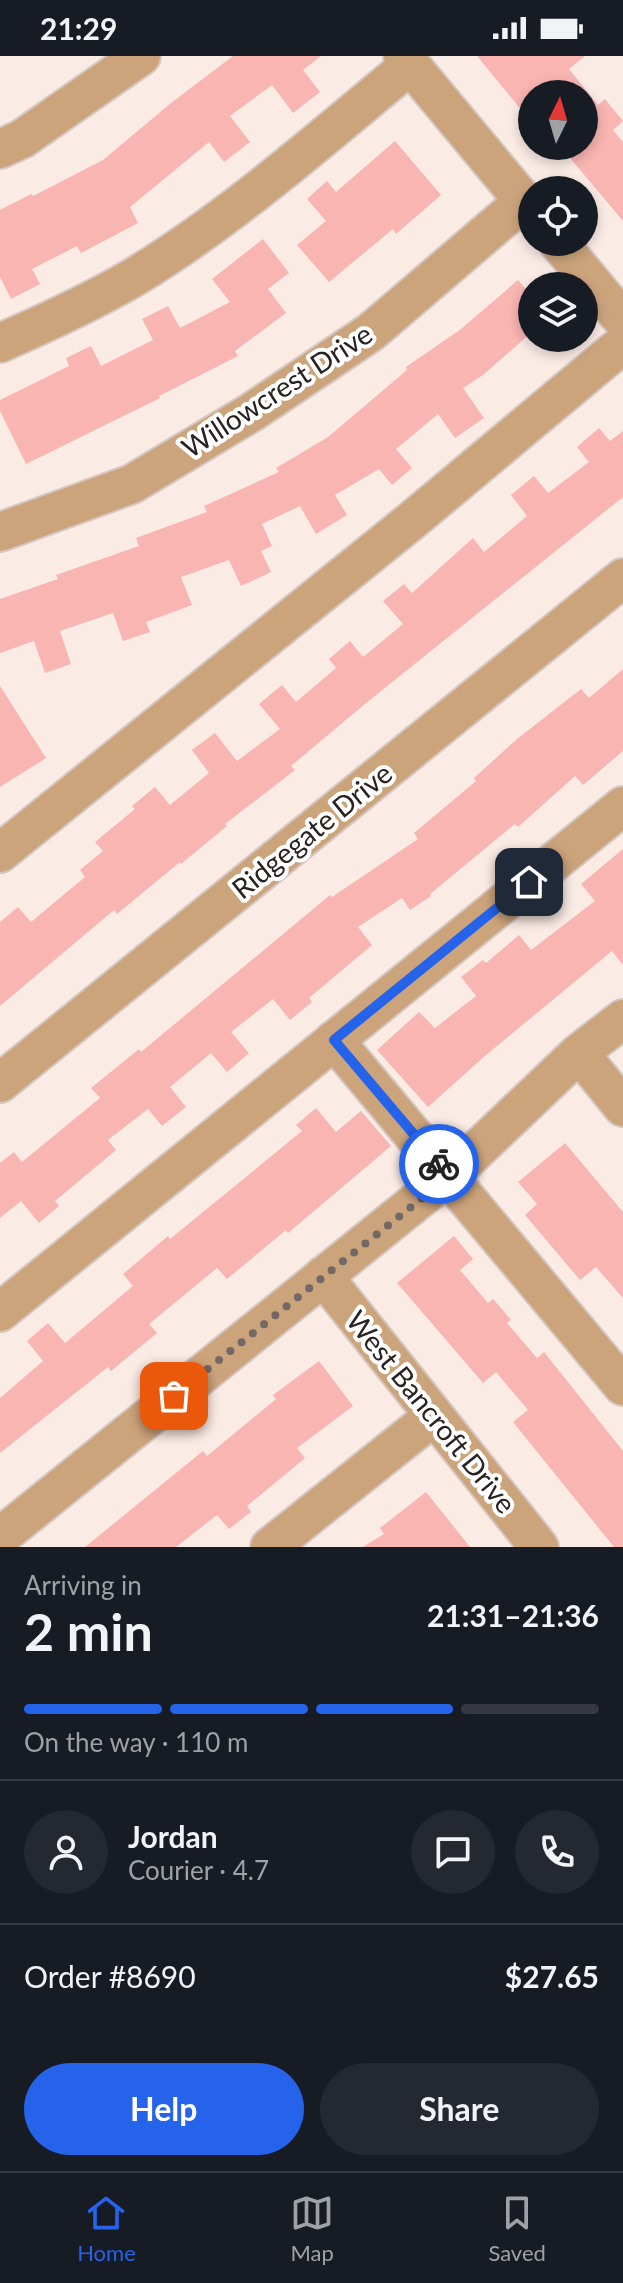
<!DOCTYPE html>
<meta charset="utf-8">
<style>
:root{--surface:#171b24;--page:#242831;--text:#f1f3f6;--muted:#9ea1a6;--line:#363941;--accent:#2563eb}
body{margin:0;font-family:Lato,sans-serif;background:var(--page);color:var(--text);height:100vh;display:flex;flex-direction:column;font-size:30px;white-space:nowrap}
*{box-sizing:border-box;margin:0}
p{font-size:26px;color:var(--muted)}
.icon{flex:none;width:44px;height:44px;fill:none;stroke:currentColor;stroke-width:2;stroke-linecap:round;stroke-linejoin:round}
.map{position:relative;height:1491px;overflow:hidden}
.sheet{display:flex;flex-direction:column;background:var(--surface);flex:1}
.sheet>*{flex:none}
.needle{width:52px;rotate:5deg}
.fabs{position:absolute;left:518px;top:24px;display:grid;gap:16px}
.fabs a{display:grid;place-items:center;width:80px;height:80px;border-radius:50%;background:var(--surface);box-shadow:0 4px 12px #0003;font-size:40px}
.pin{position:absolute;display:grid;place-items:center;width:68px;height:68px;color:#fff;margin:-34px;border-radius:16px;box-shadow:0 4px 12px #0006}
.courier{position:absolute;display:grid;place-items:center;width:80px;height:80px;margin:-40px;border:6px solid #2563eb;border-radius:50%;background:#fff;color:#222;box-shadow:0 2px 10px #0007}
.headline em{font-style:normal;font-weight:700}
.headline div{display:flex;flex-direction:column-reverse}
.headline{display:flex;align-items:center;justify-content:space-between;height:136px;padding:0 24px}
h1{font-size:52px;font-weight:700;line-height:60px}
.bar{display:grid;grid-template-columns:repeat(4,1fr);gap:12px 8px;align-content:center;height:96px;padding:0 24px}
.bar i{height:10px;border-radius:6px;background:var(--line)}
.bar .on{background:var(--accent)}
.bar p{grid-column:span 4}
.line{display:flex;align-items:center;gap:20px;padding:0 24px;border-top:2px solid var(--line)}
.line div{flex:1}
.round{display:grid;place-items:center;flex:none;width:84px;height:84px;border-radius:42px;background:var(--page)}
.cta{display:flex;gap:16px;margin-top:auto;padding:16px 24px}
.cta a{flex:1;height:92px;border-radius:48px;background:var(--accent);color:#fff;font-size:32px;font-weight:700;line-height:92px;text-align:center}
.cta a+a{background:var(--page);color:var(--text)}
.status{display:flex;justify-content:space-between;align-items:center;height:56px;padding:0 40px;background:var(--surface);direction:ltr}
.status svg{height:22px;fill:currentColor}
.menu{display:flex;justify-content:space-around;align-items:center;height:112px;border-top:2px solid var(--line);background:var(--surface);font-size:22px;color:var(--muted)}
.menu a{display:grid;justify-items:center;gap:4px}
.menu .on{color:var(--accent)}
.map>svg:first-child{display:block}
.building{fill:#f8b5b2}
.lines{fill:none;stroke-linecap:round;stroke-linejoin:round}
.minor-casing{stroke:#d5c7c2;stroke-width:42}
.minor{stroke:#cca47c;stroke-width:38}
.done{stroke:#726865;stroke-width:8;stroke-dasharray:0 14.4}
.route{stroke:#2563eb;stroke-width:10}
.labels{text-anchor:middle;stroke-width:8;stroke-linejoin:round;paint-order:stroke}
.street-label{font-size:28px;fill:#282220;stroke:#fff}
</style>
<div class="status"><b>21:29</b><svg viewBox="0 0 49 12"><path d="M0 12V9h3v3zM5 12V6h3v6zM10 12V3h3v9zM15 12V0h3v12zM26 1h20v11H26zM47 4h2v5h-2z"/></svg></div>
<div class="map">
<svg width="623" height="1491" viewBox="0 0 623 1491">
<rect width="100%" height="100%" fill="#fbebe5"/>
<path class="building" d="M233,0H321L303,14L320,36L293,57L272,29L230,60L250,86L224,106L209,86L130,151L138,167L81,197L77,190L32,213L40,228L11,243L0,221V154L31,138L33,140L103,104L171,47Z
M477,0H585L569,13L598,49L605,43L623,65L613,74L623,86V165L560,90H584V38H532V67Z
M395,85L441,139L396,178L393,173L329,226L297,189L326,165L307,143L327,125L336,136Z
M263,183L289,217L268,233L286,257L235,295L238,300L159,340L160,342L26,408L0,355V344L69,310L66,302L91,290L101,310L153,284L142,263L168,250L180,272L230,246L212,223Z
M518,224L532,240V276L483,319L463,332L484,362L455,382L438,358L396,393L412,412L392,429L379,413L335,439L347,459L316,478L300,450L262,468L272,490L261,495L271,516L241,530L229,504L181,521L192,549L146,566L150,576L123,585L113,557L60,575L71,608L45,617L34,585L0,597V543L58,523L56,519L139,490L136,482L207,456L204,450L279,416L276,412L328,381L407,314L406,311L461,273Z
M599,372L610,385L623,375V441L366,647L291,710L295,714L225,768L227,770L181,808L180,806L117,858L114,854L0,950V866L18,851L31,866L85,821L80,814L103,795L95,786L135,753L132,750L155,731L170,749L209,717L192,694L215,677L237,705L280,673L259,648L282,629L296,646L336,612L329,603L350,585L363,601L403,568L383,545L404,528L412,537L473,482L484,496L527,460L511,439L534,420L548,437L589,406L577,391Z
M623,613V695L583,729L575,720L518,771L515,768L430,838L431,840L410,854L402,842L358,871L372,889L309,942L312,946L290,964L273,943L231,976L249,997L227,1016L211,997L170,1031L186,1051L162,1070L148,1053L108,1084L116,1094L55,1145L59,1150L39,1167L21,1145L0,1162V1107L14,1096L22,1106L100,1042L91,1032L139,993L141,996L330,839L332,841L418,783L414,777L476,725L474,722L517,683L581,633L589,642Z
M0,630L46,702L0,731Z
M623,793V909L612,895L486,999L428,1051L377,994L419,956L435,972L476,940L461,921L483,904L486,907L519,879L531,894L595,845L581,828Z
M316,1052L336,1076L361,1055L391,1090L288,1177L286,1174L227,1223L217,1212L149,1268L157,1277L111,1315L108,1311L0,1397V1342L43,1305L27,1285L48,1267L65,1287L133,1230L123,1218L168,1180L170,1183L302,1075L296,1069Z
M565,1087L623,1156V1242L596,1211L580,1224L525,1159L537,1148L518,1126Z
M454,1180L473,1203L460,1214L488,1247L493,1243L511,1264L507,1267L537,1302L544,1296L623,1395V1491H614L513,1366L528,1354L496,1316L483,1327L397,1227Z
M319,1305L353,1350L297,1392L305,1402L247,1450L251,1456L229,1473L217,1459L176,1491H85L203,1395L207,1400L276,1343L273,1339Z
M426,1436L470,1491H363L384,1478L380,1472Z"/>
<g class="lines">
<g class="minor-casing">
<path id="minor" d="M403,0L532,155
M0,93L22,83L141,0
M558,186L623,264
M0,287C46,267 92,246 136,220C234,160 322,82 410,9
M0,476L132,428L252,356L371,276L524,145
M0,797L410,466L623,288
M334,984L623,1330
M579,997L623,1051
M0,1027L623,522
M323,1220L539,1491
M0,1256L623,750
M0,1481L458,1112L579,997L623,963
M270,1491L434,1360"/>
</g>
<use href="#minor" class="minor"/>
</g>
<g class="lines">
<path class="done" d="M174,1340L450,1120L439,1108"/>
<path class="route" d="M439,1108L334,984L529,826"/>
</g>
<g class="labels">
<g class="street-label">
<text transform="translate(277 335) rotate(-33)" y="10">Willowcrest Drive</text>
<text transform="translate(312 775) rotate(-39)" y="10">Ridgegate Drive</text>
<text transform="translate(431 1356) rotate(51)" y="10">West Bancroft Drive</text>
</g>
</g>
</svg>
<div class="fabs">
<a><svg class="needle" viewBox="-14 -14 28 28"><path d="M0-13l5 13h-10z" fill="#e53935"/><path d="M0 13l5-13h-10z" fill="#9ea1a6"/></svg></a>
<a><svg class="icon" aria-label="locate" viewBox="0 0 24 24"><circle cx="12" cy="12" r="6"/><path d="M12 2v4M12 18v4M2 12h4M18 12h4"/></svg></a>
<a><svg class="icon" aria-label="layers" viewBox="0 0 24 24"><path d="M12 4l9 5-9 5-9-5zM3 14l9 5 9-5"/></svg></a>
</div>
<div class="pin" style="left:174px;top:1340px;background:#ea580c"><svg class="icon" aria-label="bag" viewBox="0 0 24 24"><path d="M5 8h14l-1 12H6zM9 8a3 3 0 0 1 6 0"/></svg></div>
<div class="pin" style="left:529px;top:826px;background:#1f2937"><svg class="icon" aria-label="home" viewBox="0 0 24 24"><path d="M3 11l9-7 9 7M6 9v11h12V9"/></svg></div>
<div class="courier" style="left:439px;top:1108px"><svg class="icon" aria-label="bike" viewBox="0 0 24 24"><circle cx="6" cy="16" r="4"/><circle cx="18" cy="16" r="4"/><path d="M6 16l4-8h5l3 8M10 8l3 8H6M13 5h3"/></svg></div>
</div>
<section class="sheet">
<div class="headline"><div><h1>2 min</h1><p>Arriving in</p></div><em>21:31–21:36</em></div>
<div class="bar"><i class="on"></i><i class="on"></i><i class="on"></i><i></i><p>On the way · 110 m</p></div>
<div class="line" style="height:144px"><a class="round"><svg class="icon" aria-label="person" viewBox="0 0 24 24"><circle cx="12" cy="8" r="4"/><path d="M4 21q1-7 8-7t8 7"/></svg></a><div><b>Jordan</b><p>Courier · 4.7</p></div><a class="round"><svg class="icon" aria-label="chat" viewBox="0 0 24 24"><path d="M4 5h16v11H9l-5 4z"/></svg></a><a class="round"><svg class="icon" aria-label="phone" viewBox="0 0 24 24"><path d="M5 4h4l2 5-3 2q2 4 5 5l2-3 5 2v4C11 20 4 13 5 4z"/></svg></a></div>
<div class="line" style="height:104px"><div>Order #8690</div><b>$27.65</b></div>
<div class="cta"><a>Help</a><a>Share</a></div>
</section>
<nav class="menu">
<a class="on"><svg class="icon" aria-label="home" viewBox="0 0 24 24"><path d="M3 11l9-7 9 7M6 9v11h12V9"/></svg>Home</a>
<a><svg class="icon" aria-label="map" viewBox="0 0 24 24"><path d="M3 6l6-2 6 2 6-2v14l-6 2-6-2-6 2zM9 4v14M15 6v14"/></svg>Map</a>
<a><svg class="icon" aria-label="saved" viewBox="0 0 24 24"><path d="M7 4h10v16l-5-4-5 4z"/></svg>Saved</a>
</nav>
